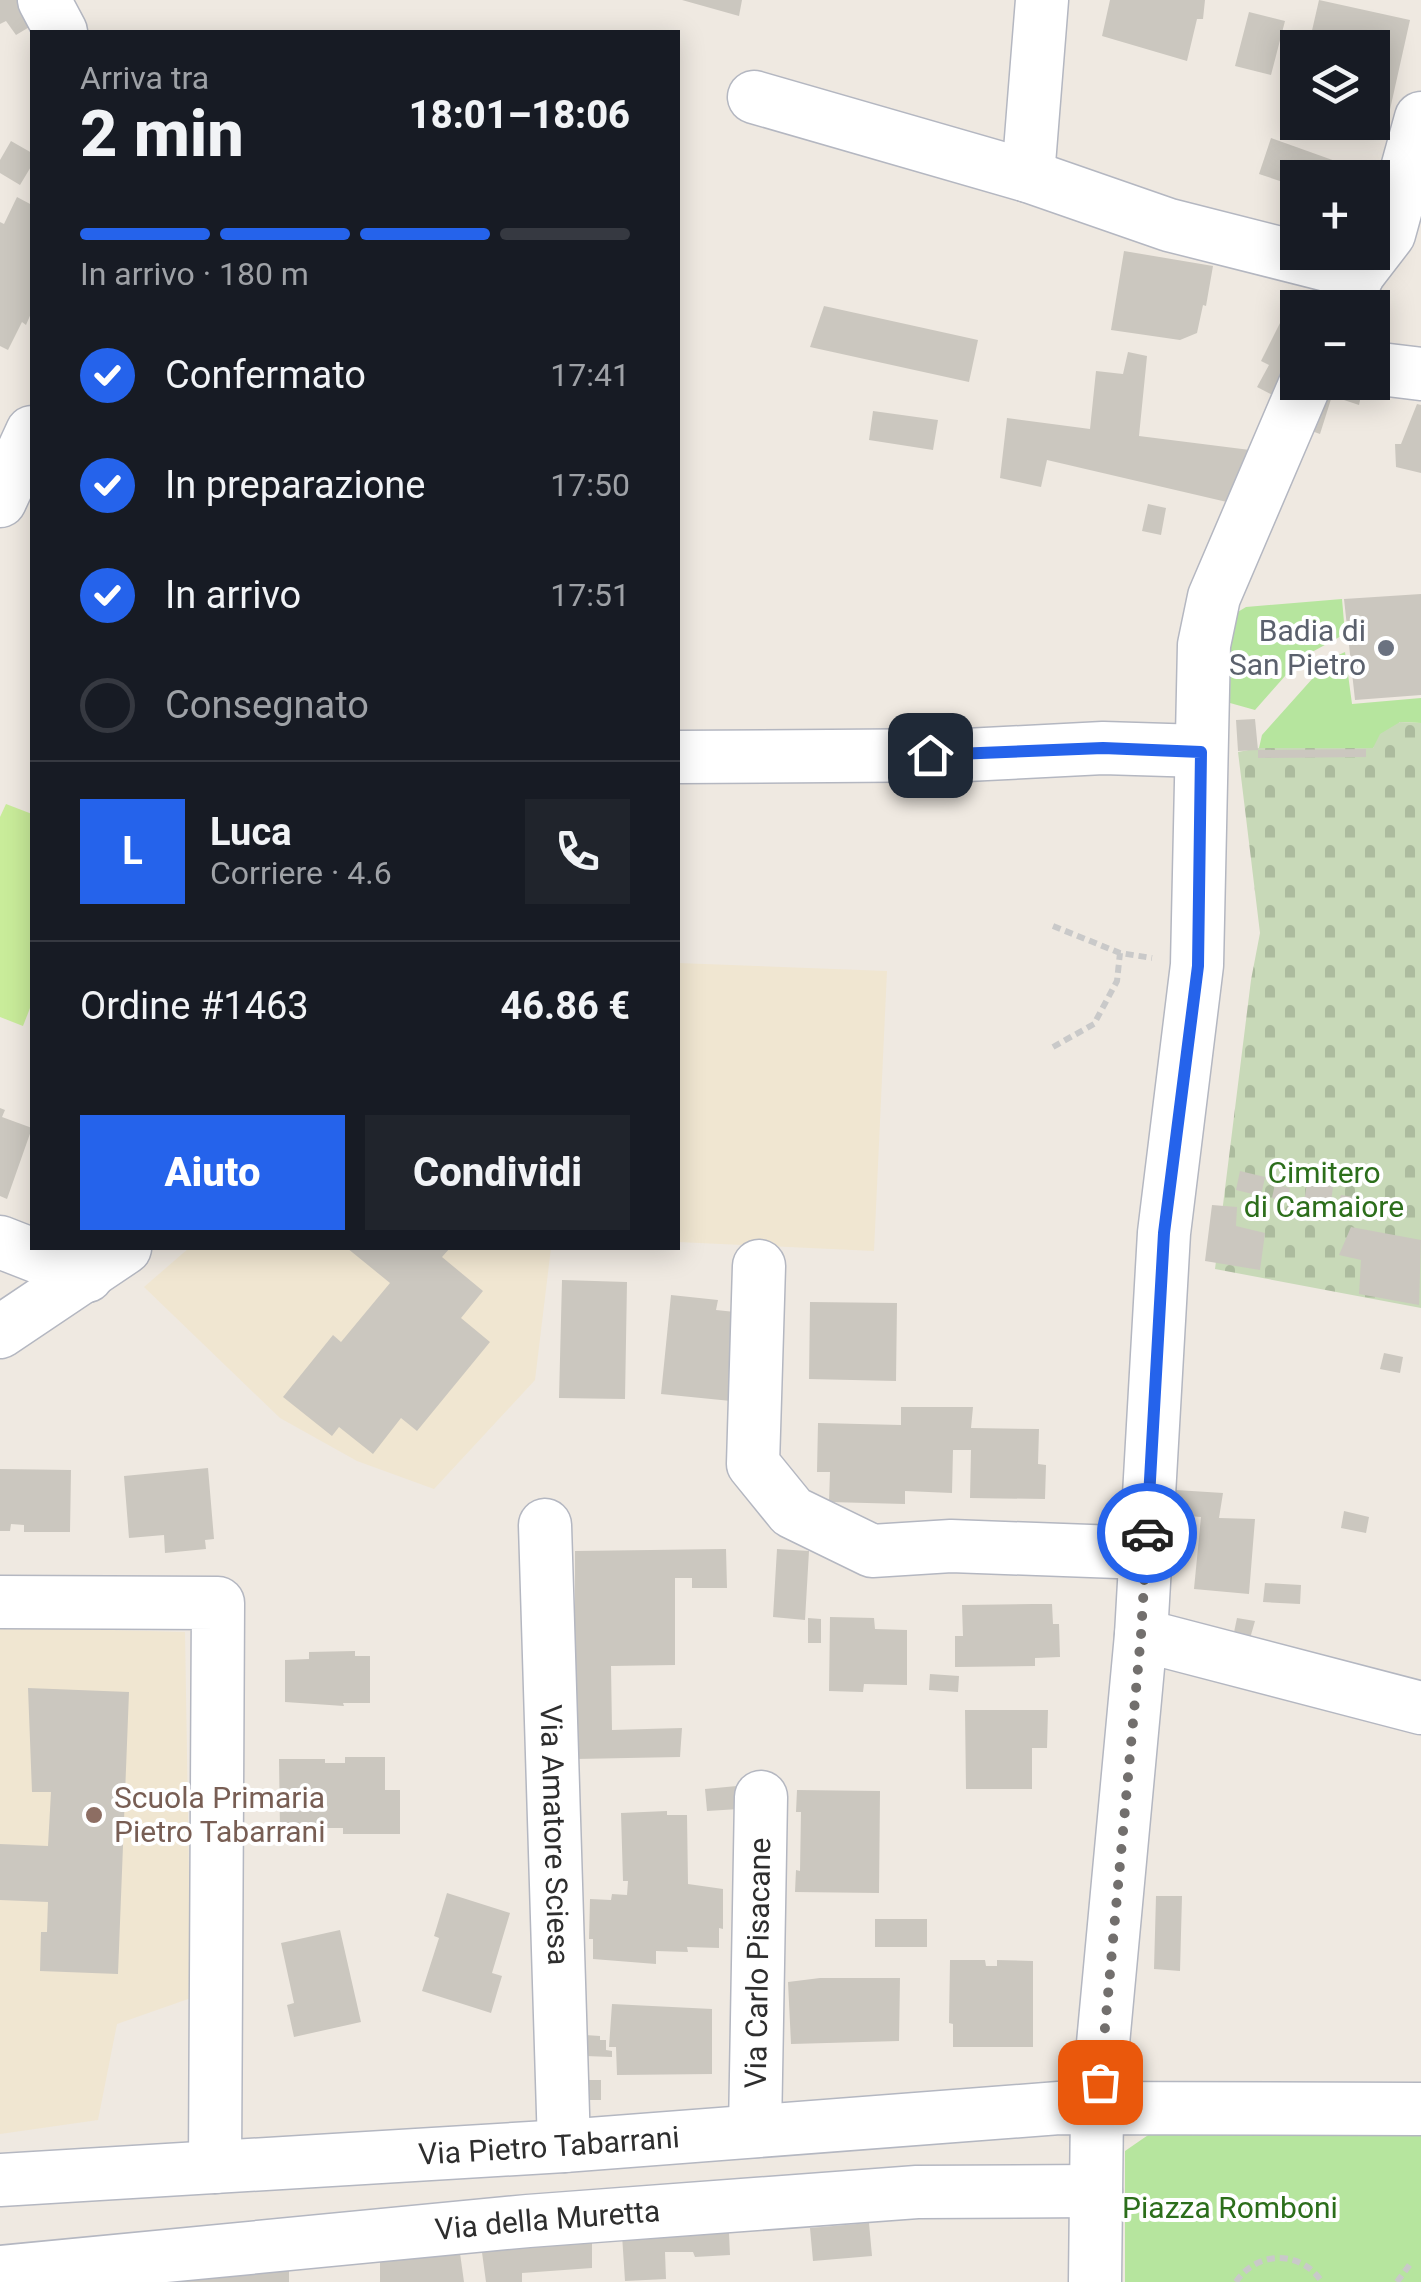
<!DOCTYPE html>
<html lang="it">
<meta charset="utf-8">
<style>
:root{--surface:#171b24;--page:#20242c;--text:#f1f3f6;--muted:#9ea1a6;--line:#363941;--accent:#2563eb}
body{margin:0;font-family:Roboto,sans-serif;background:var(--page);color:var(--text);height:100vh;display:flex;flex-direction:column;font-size:38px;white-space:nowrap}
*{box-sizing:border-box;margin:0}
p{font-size:32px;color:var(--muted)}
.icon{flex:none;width:55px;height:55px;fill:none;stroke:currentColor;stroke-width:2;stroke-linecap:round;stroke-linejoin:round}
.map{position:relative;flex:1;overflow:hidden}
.sheet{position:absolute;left:30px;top:30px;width:650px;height:1220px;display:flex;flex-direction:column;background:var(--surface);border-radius:0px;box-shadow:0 5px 25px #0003}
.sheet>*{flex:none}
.controls{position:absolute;left:1280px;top:30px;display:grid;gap:20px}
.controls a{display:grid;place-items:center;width:110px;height:110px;border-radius:0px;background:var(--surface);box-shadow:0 5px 25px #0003;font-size:50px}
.pin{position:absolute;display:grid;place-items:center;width:85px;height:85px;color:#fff;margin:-42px;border-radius:20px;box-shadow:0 5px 15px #0006}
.courier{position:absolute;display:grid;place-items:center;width:100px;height:100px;margin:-50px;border:8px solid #2563eb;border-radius:50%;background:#fff;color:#222;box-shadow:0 2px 12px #0007}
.overview em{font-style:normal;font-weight:800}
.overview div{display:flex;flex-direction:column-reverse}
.overview{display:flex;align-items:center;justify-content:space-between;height:170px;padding:0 50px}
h1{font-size:65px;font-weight:800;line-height:75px}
.bar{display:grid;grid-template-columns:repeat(4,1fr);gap:15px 10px;align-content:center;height:120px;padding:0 50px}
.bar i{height:12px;border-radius:8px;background:var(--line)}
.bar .active{background:var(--accent)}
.bar p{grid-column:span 4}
.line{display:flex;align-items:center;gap:25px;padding:0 50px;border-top:2px solid var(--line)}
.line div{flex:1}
.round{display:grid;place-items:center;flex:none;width:105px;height:105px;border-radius:0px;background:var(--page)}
ol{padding:0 50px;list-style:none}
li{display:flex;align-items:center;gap:30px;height:110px}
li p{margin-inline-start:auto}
li .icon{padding:10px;border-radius:50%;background:var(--accent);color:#fff;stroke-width:4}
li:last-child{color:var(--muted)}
li i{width:55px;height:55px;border:5px solid var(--line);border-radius:50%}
.action{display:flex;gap:20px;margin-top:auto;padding:20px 50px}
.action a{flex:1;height:115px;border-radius:0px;background:var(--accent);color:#fff;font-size:40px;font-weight:800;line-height:115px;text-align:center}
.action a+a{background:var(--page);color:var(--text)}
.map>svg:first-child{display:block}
.education{fill:#f0e6d1}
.grass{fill:#b6e59e}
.cemetery{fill:url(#cemetery-stones)}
.pitch{fill:#c9ec9a}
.building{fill:#cbc7bf}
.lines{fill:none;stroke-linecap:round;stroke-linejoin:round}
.minor-casing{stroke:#b4b7c1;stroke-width:55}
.path{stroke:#c9c9c9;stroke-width:6;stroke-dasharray:8 5;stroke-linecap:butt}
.minor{stroke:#fff;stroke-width:52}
.done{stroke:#726f6d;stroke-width:10;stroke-dasharray:0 18}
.route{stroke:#2563eb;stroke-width:12}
.worship-dot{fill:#6b7280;stroke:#fff;stroke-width:4}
.education-dot{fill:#8d6e63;stroke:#fff;stroke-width:4}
.labels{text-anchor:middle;stroke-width:8;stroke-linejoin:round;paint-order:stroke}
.worship-label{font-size:30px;fill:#5b616d;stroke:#fff;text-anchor:end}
.park-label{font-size:30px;fill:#2c6e1b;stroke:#fff}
.education-label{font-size:30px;fill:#785e54;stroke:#fff;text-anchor:start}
.street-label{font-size:30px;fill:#2e2e2e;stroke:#fff}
</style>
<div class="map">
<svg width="1421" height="2282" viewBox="0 0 1421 2282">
<defs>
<pattern id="cemetery-stones" width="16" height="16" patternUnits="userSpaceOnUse" patternTransform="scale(2.5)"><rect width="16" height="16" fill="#c8d9b8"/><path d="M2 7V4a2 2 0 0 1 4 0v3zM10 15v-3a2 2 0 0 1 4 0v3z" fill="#acbb9e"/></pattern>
</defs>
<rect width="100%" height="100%" fill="#efe9e1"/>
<path class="education" d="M678,963L887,971L874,1251L678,1242Z
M189,1248H551L535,1380L434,1489L357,1461L280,1418L144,1287Z
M0,1627L185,1632L191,1998L117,2024L98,2120L0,2134Z"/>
<path class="grass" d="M1342,599L1345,634L1301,658L1255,710L1230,703L1231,616L1246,607Z
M1345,652L1352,704L1421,698V723L1400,722L1373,748H1259L1262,735L1330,659Z
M1154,2131L1421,2136V2282H1125V2151Z"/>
<path class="cemetery" d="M1400,722L1421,723V1308L1215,1269L1251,980L1260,933L1238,752L1259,748H1373L1380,734Z"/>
<path class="pitch" d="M6,804L32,814V1003L23,1026L0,1017V817Z"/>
<path class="building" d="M0,0H30L36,23L16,35L6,21L0,24Z
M682,0H742L739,16Z
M1110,0H1205L1203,19H1197L1187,61L1102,36Z
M1319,0L1410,20L1389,114L1372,110V48H1308Z
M1249,12L1285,21L1271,75L1235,66Z
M1271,138L1394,182L1372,241V178H1298V187L1259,174Z
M11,141L32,153V165L20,185L0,173V160Z
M17,197L32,205V311L26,325L22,322L8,350L0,346V222L4,224Z
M1124,251L1213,266L1206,306L1203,305L1197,333L1180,340L1111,330Z
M824,306L978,340L969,382L810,347Z
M1283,317L1298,325V370L1282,400L1257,387L1269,365L1261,361Z
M1128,352L1147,356L1139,436L1258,451L1244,506L1047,460L1041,487L1000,478L1007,418L1090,429L1096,371L1123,374Z
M1317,382L1363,387L1359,405L1332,396L1320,434L1303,428Z
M1417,404L1421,405V473L1396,467L1395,444H1401Z
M873,411L938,420L933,450L869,440Z
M1148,504L1166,508L1161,535L1142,531Z
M1421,594V695L1355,700L1344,599Z
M1255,719L1258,750L1238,751L1236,720Z
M1366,749V757L1258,758V750Z
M0,1108L5,1110L2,1117L32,1128L7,1199L0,1196Z
M1240,1171L1265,1177L1261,1196L1236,1190Z
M1307,1182L1333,1187L1329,1216L1303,1210Z
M1275,1184L1290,1188L1287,1201L1272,1198Z
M1341,1195L1360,1198L1357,1212L1337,1209Z
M1212,1205L1237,1207L1236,1226L1265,1233L1260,1270L1205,1261Z
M1351,1227L1421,1240L1419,1305L1359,1294L1361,1260L1339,1255Z
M347,1248H450L442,1257L483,1291L461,1318L490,1342L417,1431L401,1418L373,1454L339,1427L332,1436L283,1397L333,1335L341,1342L390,1283Z
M562,1280L627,1282L625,1399L559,1398Z
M671,1295L718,1300L716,1310L735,1312L731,1401L661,1394Z
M810,1302L897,1303L896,1381L809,1379Z
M1384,1353L1403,1357L1400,1373L1380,1369Z
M901,1407H973L971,1428L1039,1429L1038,1464L1046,1465L1045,1499L970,1498L971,1450H953L952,1493L905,1491V1504L829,1502L830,1472H817L818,1423L901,1425Z
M208,1468L214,1539L205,1540L206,1549L165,1553L164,1535L129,1538L124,1476Z
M0,1469L71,1470L70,1532H24V1525L11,1524L10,1531H0Z
M1176,1490L1223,1493L1219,1518L1255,1519L1249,1594L1194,1589L1201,1517L1174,1515Z
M1344,1511L1369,1517L1366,1533L1341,1528Z
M726,1549L727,1588H692V1578H675V1665L611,1666L612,1730L682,1728L680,1757L575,1759V1551Z
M777,1549L809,1551L805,1620L773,1617Z
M1265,1583L1301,1585L1300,1604L1263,1602Z
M1033,1604H1052L1053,1624H1059L1060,1657L1035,1658V1666L955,1667V1636H963L962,1605Z
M830,1617L874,1618L875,1629L907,1630V1685L864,1684L863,1692L829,1691Z
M808,1618L821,1619V1643H808Z
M1237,1618L1255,1621L1249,1642L1233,1637Z
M355,1651V1656H370V1703H343L344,1706L285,1702V1660L309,1659V1652Z
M930,1674L959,1676L958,1692L929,1690Z
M28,1688L129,1692L118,1974L40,1971L41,1932H47L48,1902L0,1900V1844L48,1846L51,1792H32Z
M965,1710H1048L1047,1748H1032V1789H966Z
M345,1757H385V1790H400V1834H343V1828H325V1832H280L279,1759H325V1763H345Z
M737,1786L739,1809L707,1811L705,1789Z
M797,1790L880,1791L879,1893L795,1892L796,1870L800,1871L801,1812H796Z
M667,1811V1815H687L688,1884L723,1889V1929L719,1928V1948L687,1947L688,1952L656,1951V1964L593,1959V1939H589L590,1899L611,1900L612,1894L627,1895L628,1881H623L621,1813Z
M447,1893L510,1913L492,1973L502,1976L491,2013L422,1991L439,1938L434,1936Z
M1156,1896H1182L1180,1971L1154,1969Z
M875,1919H927V1947H875Z
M340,1930L361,2022L294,2037L287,2005L294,2003L281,1943Z
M950,1960H985L986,1966H997V1960L1033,1961V2047H953V2024L949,2023Z
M820,1978H900L899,2041L791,2044L788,1982Z
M612,2004L712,2009V2074L617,2075L616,2047H609Z
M585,2035L600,2036V2040H606V2050L612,2051V2057L585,2056Z
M581,2080H601V2100H581Z
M869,2223L872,2256L813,2261L810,2228Z
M729,2233L730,2255L695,2257L693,2252H665L666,2279L625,2281L622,2235Z
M592,2238V2268L522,2273V2282H486L481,2245Z
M459,2246L464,2282H380V2255Z
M289,2268V2282H128Z"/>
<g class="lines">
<g class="minor-casing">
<g id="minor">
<path d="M44,0L61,32"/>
<path d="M754,97L1028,176L1169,225L1359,273"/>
<path d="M1028,176L1042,0"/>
<path d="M1342,308L1359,273L1389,234L1421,118"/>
<path d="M1372,368L1421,374"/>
<path d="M0,501L32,432"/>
<path d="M678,757L966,755L1103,748L1201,751"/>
<path d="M0,1242L87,1276"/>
<path d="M759,1266L753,1464L792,1512L872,1551L951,1546L1145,1553"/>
<path d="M0,1332L125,1248"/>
<path id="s1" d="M545,1525L564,2146"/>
<path d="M0,1602L218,1603L215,2167"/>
<path d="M1141,1635L1421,1708"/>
<path id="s2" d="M755,2131L761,1797"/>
<path id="s3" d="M0,2180L564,2146L1059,2108L1421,2109"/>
<path id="s4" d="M0,2272L528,2221L917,2192L1096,2191"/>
<path d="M1095,2282L1097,2108L1141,1635L1164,1233L1197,965L1204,645L1214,597L1306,382"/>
</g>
</g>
<path class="path" d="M1053,926L1120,953L1152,958
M1053,1047L1094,1024L1117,981L1120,953
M1236,2282C1257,2250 1301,2250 1322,2282
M1397,2282L1411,2263"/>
<use href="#minor" class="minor"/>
</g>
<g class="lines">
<path class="done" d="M1100,2082L1141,1635L1147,1533"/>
<path class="route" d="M930,755L1103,748L1201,752L1198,966L1164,1233L1147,1533"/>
</g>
<circle class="worship-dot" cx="1386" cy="648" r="10"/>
<circle class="education-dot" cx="94" cy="1815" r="10"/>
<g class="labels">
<g class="worship-label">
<text x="1366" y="641">Badia di<tspan x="1366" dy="34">San Pietro</tspan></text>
</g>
<g class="park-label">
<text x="1324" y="1183">Cimitero<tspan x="1324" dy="34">di Camaiore</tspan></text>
<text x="1230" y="2218">Piazza Romboni</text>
</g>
<g class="education-label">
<text x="114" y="1808">Scuola Primaria<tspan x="114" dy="34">Pietro Tabarrani</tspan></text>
</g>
<g class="street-label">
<text dy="10" stroke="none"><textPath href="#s1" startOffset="310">Via Amatore Sciesa</textPath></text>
<text dy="10" stroke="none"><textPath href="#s2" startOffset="168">Via Carlo Pisacane</textPath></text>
<text dy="10" stroke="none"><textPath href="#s3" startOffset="550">Via Pietro Tabarrani</textPath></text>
<text dy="10" stroke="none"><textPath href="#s4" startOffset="550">Via della Muretta</textPath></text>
</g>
</g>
</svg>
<div class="controls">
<a><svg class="icon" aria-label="layers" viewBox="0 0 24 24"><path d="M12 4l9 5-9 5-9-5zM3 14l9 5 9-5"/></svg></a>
<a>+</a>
<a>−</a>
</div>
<div class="pin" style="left:1100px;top:2082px;background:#ea580c"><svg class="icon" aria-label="bag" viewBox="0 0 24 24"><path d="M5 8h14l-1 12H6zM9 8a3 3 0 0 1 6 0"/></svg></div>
<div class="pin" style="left:930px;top:755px;background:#1f2937"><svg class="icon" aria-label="home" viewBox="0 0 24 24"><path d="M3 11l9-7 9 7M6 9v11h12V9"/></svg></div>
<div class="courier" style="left:1147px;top:1533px"><svg class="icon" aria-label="car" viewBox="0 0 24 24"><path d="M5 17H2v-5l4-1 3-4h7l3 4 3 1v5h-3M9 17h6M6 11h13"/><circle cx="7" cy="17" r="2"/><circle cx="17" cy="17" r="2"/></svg></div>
<section class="sheet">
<div class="overview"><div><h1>2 min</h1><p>Arriva tra</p></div><em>18:01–18:06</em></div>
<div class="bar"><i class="active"></i><i class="active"></i><i class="active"></i><i></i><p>In arrivo · 180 m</p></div>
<ol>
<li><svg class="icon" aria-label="check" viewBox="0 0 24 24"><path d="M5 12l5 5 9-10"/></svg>Confermato<p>17:41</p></li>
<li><svg class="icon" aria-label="check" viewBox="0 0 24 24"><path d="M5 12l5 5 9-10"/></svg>In preparazione<p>17:50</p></li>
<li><svg class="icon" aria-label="check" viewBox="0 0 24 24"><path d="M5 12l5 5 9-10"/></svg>In arrivo<p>17:51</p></li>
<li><i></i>Consegnato</li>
</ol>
<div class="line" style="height:180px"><b class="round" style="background:var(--accent);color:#fff">L</b><div><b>Luca</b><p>Corriere · 4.6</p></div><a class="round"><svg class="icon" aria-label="phone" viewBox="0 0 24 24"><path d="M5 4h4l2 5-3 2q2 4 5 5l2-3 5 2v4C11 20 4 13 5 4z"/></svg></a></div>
<div class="line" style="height:130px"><div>Ordine #1463</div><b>46.86 €</b></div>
<div class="action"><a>Aiuto</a><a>Condividi</a></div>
</section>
</div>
